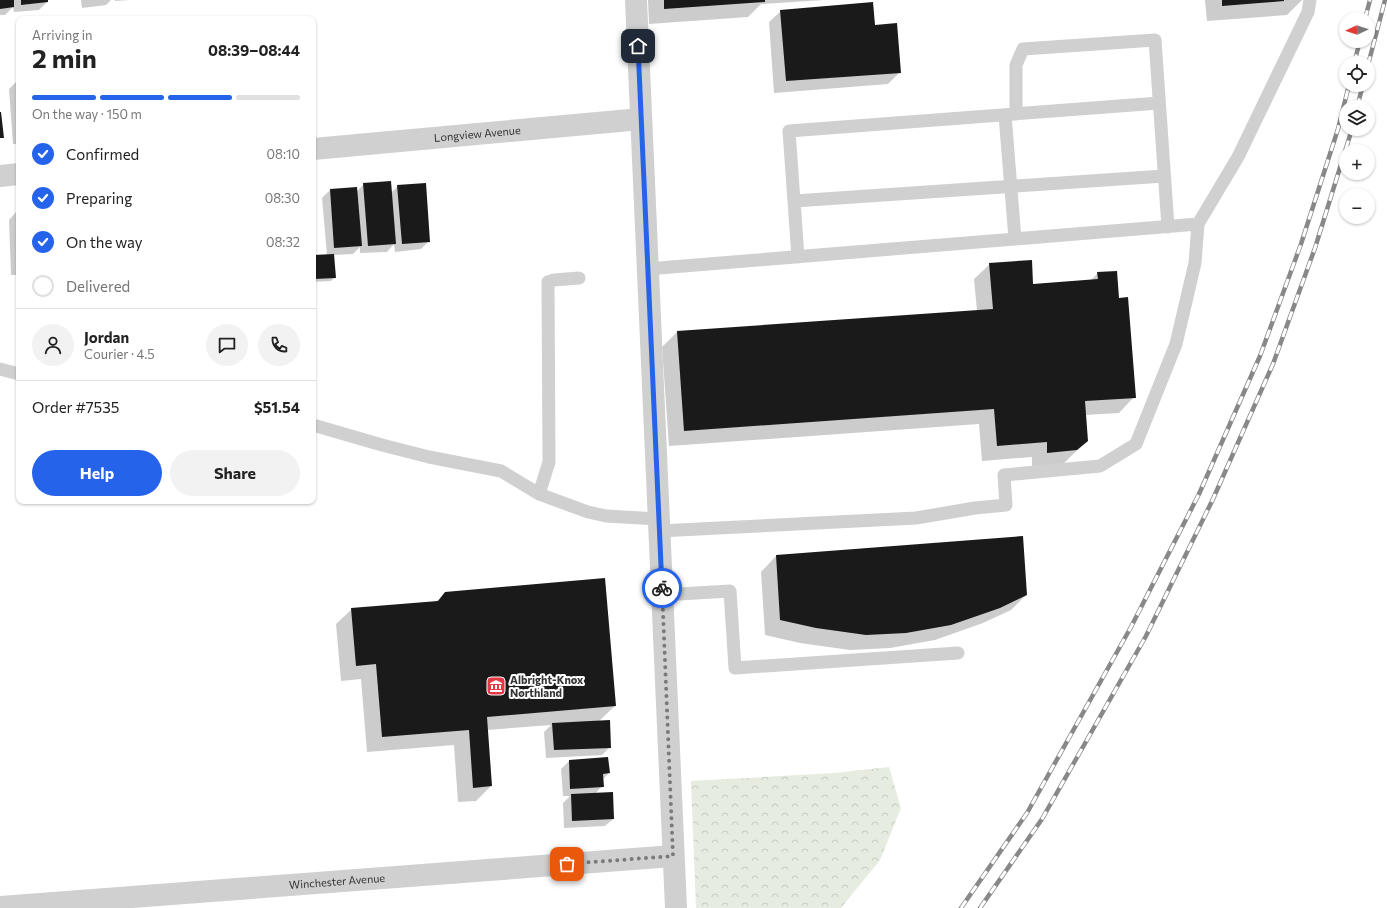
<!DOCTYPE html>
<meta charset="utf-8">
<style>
:root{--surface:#fff;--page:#f2f2f2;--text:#222;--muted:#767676;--line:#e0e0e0;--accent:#2563eb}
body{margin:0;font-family:Commissioner,sans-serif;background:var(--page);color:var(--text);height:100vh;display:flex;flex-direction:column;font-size:15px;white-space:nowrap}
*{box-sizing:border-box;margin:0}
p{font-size:13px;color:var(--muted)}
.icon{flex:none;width:22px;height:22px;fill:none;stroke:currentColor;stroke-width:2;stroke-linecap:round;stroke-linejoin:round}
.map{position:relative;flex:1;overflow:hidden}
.drawer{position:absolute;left:16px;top:16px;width:300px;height:488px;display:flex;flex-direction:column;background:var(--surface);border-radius:8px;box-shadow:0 1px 3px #0004}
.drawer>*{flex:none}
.needle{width:26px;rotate:266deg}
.fabs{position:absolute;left:1339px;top:12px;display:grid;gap:8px}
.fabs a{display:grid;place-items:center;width:36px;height:36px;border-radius:50%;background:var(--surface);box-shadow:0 1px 3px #0004;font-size:20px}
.pin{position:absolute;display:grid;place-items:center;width:34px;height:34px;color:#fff;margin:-17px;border-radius:8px;box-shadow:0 2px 6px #0006}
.courier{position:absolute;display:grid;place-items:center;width:40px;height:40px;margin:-20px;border:3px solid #2563eb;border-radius:50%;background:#fff;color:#222;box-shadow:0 1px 5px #0007}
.summary em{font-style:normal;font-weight:700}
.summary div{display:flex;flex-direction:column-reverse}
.summary{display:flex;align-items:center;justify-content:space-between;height:68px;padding:0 16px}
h1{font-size:26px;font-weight:700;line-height:30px}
.bar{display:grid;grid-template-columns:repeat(4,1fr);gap:6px 4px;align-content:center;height:48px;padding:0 16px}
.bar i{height:5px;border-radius:3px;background:var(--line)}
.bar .selected{background:var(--accent)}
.bar p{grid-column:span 4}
.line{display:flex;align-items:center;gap:10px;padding:0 16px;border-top:1px solid var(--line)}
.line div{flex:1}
.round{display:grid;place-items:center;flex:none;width:42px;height:42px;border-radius:21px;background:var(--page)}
ol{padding:0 16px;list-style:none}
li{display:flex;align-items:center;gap:12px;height:44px}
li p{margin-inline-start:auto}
li .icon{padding:4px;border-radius:50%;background:var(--accent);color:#fff;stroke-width:4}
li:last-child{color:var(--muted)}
li i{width:22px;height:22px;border:2px solid var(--line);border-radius:50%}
.primary-button{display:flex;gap:8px;margin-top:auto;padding:8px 16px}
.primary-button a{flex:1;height:46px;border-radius:24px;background:var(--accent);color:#fff;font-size:16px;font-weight:700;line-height:46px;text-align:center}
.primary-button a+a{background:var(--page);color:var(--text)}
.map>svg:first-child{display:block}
.park{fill:url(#park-crowns)}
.shadow{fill:#0003}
.building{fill:#1a1a1a}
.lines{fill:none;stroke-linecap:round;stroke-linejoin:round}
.lane{stroke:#d0d0d0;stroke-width:13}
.street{stroke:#d0d0d0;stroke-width:22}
.rail-casing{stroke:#888;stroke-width:4.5}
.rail{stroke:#fff;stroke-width:3;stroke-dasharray:9;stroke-linecap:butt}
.done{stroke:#7a7a7a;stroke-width:4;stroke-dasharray:0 7.2}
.route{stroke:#2563eb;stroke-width:5}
.labels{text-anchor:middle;stroke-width:4;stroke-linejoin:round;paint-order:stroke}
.street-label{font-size:11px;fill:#333;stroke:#fff}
.poi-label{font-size:11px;font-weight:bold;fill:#333;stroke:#fff;text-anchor:start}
</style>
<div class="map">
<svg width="1387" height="908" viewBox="0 0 1387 908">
<defs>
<pattern id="park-crowns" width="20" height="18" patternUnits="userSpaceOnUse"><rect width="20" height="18" fill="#e6ecdf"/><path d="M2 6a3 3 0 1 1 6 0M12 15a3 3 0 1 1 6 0" fill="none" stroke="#c6cbc0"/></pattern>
</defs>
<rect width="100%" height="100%" fill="#fff"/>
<path class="park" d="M889,767L901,808L880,860L841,908H696L691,781L834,773Z"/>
<path class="shadow" d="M0,0H47V2L39,10L14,12L13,7L5,15H0Z
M81,0H111L106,5L82,8Z
M115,0H130L115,1Z
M648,0H824L761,4L748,17L649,24Z
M1205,0H1302L1287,15L1207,21Z
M781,11L874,26L900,72L888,84L774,93L769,22Z
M17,81H19V144H13L9,89Z
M364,184L391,193L398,186L429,241L421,249L395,252L394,244L387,252L360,253V247L353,254L333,255L335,277L331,281L313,282V256L327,255L322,198L330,190L357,191Z
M16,212H19V275H11L9,220Z
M990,264L1033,285L1090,281L1098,273L1119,299L1134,397L1119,413L1085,415L1087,441L1061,466L1032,468V457L982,461L979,424L669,446L662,347L677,332L977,311L974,279Z
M776,556L1026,595L1011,610L983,623L935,640L890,648L850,650L800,643L765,635L761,572Z
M446,593L615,706L599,721L610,747L602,755L546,758L544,732L551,725L487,730L491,786L476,801L458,802L454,745L367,752L361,679L341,681L336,624L352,609L436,602Z
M569,761L609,773L602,780V786L595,794L613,819L605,826L564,828L563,803L570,796H563L561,769Z"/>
<path class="building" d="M0,0H14V7L0,9Z
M21,0H48V2L21,5Z
M664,0H765V2L664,9Z
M1222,0H1284V1L1222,6Z
M873,2L875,25L897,23L901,73L786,81L780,10Z
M0,112H1L4,138H0Z
M391,181L396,244L368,246L363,183Z
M426,183L430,242L402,244L397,185Z
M357,187L362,246L334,248L330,189Z
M16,211H19V247H18Z
M334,254L336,278L314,279L313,255Z
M1032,260L1033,284L1098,279L1097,272L1117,271L1119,298L1128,297L1136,398L1085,401L1088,441L1077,450L1047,453V442L997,446L994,409L684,431L677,331L993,309L989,263Z
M1023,536L1027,595L1000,608L951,625L906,633L866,635L816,628L780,620L776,555Z
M605,578L616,706L487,717L492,786L473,788L469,730L382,737L376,664L356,666L351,608L438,601L445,592Z
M610,720L611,748L554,750L552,723Z
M608,757L610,773L603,774L604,787L570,789L569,760Z
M613,792L614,819L572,821L571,794Z"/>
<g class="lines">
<path class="lane" d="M1016,114V65L1023,49L1155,40L1168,227
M1005,115L1015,239
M794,201L1164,176
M798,257L789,131L1159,103
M647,269L1198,224L1238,157L1308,12L1310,0
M0,369L19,374
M313,425L382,445L429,457L501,471L539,494L588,512L606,516L658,519
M539,494L549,462L548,282L554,280L579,278
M659,531L916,518L975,508L1006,505L1004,475L1100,466L1136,444L1176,344L1195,263L1198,224
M662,595L730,591L735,668L958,653"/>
<g class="street">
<path d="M636,0L676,908"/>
<path id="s1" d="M313,149L641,119"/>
<path d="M0,176L19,174"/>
<path id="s2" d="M0,907L673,856"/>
</g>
<g class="rail-casing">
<path id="rail" d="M1365,19L1370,0
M1354,63L1360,41
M1368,65L1385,0
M1357,107L1363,85
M961,908L1027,813L1131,627L1199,494L1260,356L1301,244L1338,129L1349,85
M980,908L1042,819L1146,636L1213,499L1273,364L1315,248L1352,129"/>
</g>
<use href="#rail" class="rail"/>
</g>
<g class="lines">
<path class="done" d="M567,864L673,856L662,588"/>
<path class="route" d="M638,46L662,588"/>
</g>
<defs>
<g id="museum-square" transform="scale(1)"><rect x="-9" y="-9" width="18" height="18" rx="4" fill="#e63946" stroke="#fff"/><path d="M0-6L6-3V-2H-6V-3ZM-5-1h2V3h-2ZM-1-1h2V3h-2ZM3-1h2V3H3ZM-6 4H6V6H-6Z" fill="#fff"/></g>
</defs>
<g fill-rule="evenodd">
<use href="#museum-square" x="496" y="686"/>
</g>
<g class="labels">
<g class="street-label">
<text dy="4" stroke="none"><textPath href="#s1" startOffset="165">Longview Avenue</textPath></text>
<text dy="4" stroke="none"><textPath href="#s2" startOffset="338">Winchester Avenue</textPath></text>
</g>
<g class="poi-label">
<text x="510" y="684">Albright-Knox<tspan x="510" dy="13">Northland</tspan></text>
</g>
</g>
</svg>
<div class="fabs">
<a><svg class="needle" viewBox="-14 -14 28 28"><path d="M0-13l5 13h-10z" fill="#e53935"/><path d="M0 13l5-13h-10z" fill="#767676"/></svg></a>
<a><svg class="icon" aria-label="locate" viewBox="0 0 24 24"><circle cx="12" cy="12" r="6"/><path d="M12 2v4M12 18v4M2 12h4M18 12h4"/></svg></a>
<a><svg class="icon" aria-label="layers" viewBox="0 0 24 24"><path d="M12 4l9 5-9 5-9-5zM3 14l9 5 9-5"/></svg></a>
<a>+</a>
<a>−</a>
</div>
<div class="pin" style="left:567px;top:864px;background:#ea580c"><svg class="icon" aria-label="bag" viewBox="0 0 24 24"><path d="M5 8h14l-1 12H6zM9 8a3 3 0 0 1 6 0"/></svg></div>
<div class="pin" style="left:638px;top:46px;background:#1f2937"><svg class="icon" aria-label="home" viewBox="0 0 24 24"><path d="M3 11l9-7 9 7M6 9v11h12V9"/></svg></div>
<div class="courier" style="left:662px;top:588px"><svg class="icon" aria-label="bike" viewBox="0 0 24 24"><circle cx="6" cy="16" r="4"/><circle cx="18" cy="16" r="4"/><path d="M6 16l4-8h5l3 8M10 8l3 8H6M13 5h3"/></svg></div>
<section class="drawer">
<div class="summary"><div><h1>2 min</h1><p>Arriving in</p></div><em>08:39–08:44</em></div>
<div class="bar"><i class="selected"></i><i class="selected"></i><i class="selected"></i><i></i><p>On the way · 150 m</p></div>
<ol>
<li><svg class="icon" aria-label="check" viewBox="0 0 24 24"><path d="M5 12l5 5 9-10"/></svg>Confirmed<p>08:10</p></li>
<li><svg class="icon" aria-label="check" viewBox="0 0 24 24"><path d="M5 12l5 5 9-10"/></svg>Preparing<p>08:30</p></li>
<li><svg class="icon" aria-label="check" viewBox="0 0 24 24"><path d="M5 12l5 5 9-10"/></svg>On the way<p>08:32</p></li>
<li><i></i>Delivered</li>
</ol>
<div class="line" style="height:72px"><a class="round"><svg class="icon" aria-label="person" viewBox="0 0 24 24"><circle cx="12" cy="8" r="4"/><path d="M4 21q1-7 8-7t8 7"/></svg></a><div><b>Jordan</b><p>Courier · 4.5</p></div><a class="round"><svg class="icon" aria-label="chat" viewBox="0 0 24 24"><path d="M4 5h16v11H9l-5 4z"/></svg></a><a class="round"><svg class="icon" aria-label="phone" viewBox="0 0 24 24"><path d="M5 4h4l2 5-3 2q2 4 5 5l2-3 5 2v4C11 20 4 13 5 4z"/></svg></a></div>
<div class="line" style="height:52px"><div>Order #7535</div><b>$51.54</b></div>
<div class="primary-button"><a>Help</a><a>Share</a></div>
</section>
</div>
